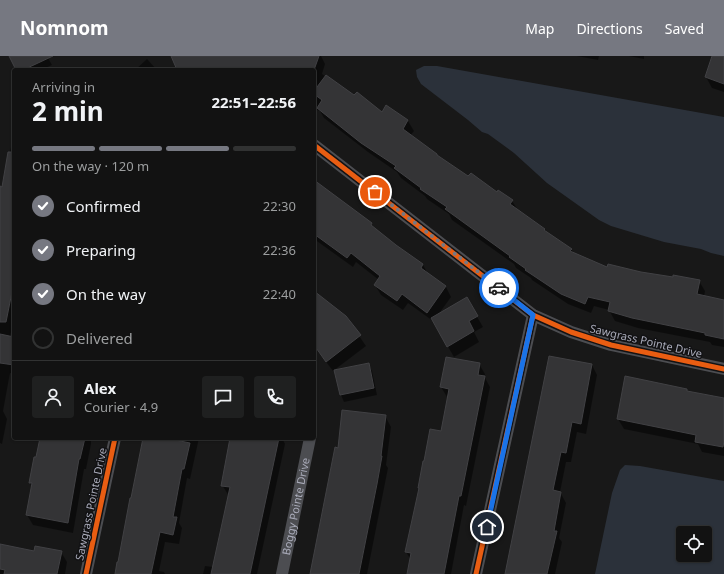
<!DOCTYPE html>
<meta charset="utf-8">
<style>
:root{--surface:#121212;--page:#1f2020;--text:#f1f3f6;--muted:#9c9e9f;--line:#313232;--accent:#767881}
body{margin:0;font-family:"Noto Sans",sans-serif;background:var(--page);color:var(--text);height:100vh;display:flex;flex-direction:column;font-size:15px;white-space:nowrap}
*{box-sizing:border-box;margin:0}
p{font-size:13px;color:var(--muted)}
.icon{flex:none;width:22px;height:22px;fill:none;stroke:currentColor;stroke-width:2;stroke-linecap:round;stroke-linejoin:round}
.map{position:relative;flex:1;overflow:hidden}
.drawer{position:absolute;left:12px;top:12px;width:304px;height:372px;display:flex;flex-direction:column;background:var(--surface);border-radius:4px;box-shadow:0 1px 3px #0004,0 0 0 1px var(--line)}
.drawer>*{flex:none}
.controls{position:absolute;left:676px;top:470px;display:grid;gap:8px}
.controls a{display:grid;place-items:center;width:36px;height:36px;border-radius:4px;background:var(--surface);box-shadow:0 1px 3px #0004,0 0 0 1px var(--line);font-size:20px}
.pin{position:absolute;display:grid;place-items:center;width:34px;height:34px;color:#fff;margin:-17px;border:2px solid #fff;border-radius:50%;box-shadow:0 1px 4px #0007}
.courier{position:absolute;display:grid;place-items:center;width:40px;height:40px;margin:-20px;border:3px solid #1a73e8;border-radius:50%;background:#fff;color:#222;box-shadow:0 1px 5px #0007}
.head em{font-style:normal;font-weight:700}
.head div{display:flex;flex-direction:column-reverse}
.head{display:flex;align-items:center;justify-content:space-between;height:68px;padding:0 20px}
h1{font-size:26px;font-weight:700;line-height:30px}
.bar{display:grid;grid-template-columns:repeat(4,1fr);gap:6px 4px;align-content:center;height:48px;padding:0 20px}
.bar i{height:5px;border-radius:3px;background:var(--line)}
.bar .selected{background:var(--accent)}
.bar p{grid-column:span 4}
.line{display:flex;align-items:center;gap:10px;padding:0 20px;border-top:1px solid var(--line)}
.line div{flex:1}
.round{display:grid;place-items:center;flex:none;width:42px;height:42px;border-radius:4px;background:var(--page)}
ol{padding:0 20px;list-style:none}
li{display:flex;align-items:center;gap:12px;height:44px}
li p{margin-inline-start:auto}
li .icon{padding:4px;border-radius:50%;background:var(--accent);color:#fff;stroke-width:4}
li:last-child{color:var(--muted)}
li i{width:22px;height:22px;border:2px solid var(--line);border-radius:50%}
header{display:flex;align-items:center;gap:24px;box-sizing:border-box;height:56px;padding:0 20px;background:var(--accent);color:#fff}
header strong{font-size:19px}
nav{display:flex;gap:22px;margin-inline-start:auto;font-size:14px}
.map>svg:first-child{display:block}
.water{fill:#2b313a;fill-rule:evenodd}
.shadow{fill:#0007}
.building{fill:#343436;stroke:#414144}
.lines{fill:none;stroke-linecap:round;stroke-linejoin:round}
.street{stroke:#4c4d51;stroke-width:12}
.cycleway-casing{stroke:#121214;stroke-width:8}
.cycleway{stroke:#e95d12;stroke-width:5}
.done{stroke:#767881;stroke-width:4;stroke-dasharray:0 7.2}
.route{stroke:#1a73e8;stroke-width:5}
.labels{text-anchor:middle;stroke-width:3;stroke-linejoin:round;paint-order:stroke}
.street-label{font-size:11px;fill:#a9abb9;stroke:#121214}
</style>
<header>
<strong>Nomnom</strong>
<nav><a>Map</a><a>Directions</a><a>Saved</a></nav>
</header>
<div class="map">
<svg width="724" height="518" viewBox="0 0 724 518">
<rect width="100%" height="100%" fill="#181818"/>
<path class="water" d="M424,10H437L724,61V200L711,197L701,193L664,186L611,170L599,164L547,127L514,97L488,78L482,76L468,64L421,28L417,21L416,14Z
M625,409L640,410L724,425V518H595L612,437L620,414ZM683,477H705V499H683Z"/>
<path class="shadow" d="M17,0H47L52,9L41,14H17Z
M216,0H321L325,8L322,18L354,41L382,57L408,65L414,75L410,80L469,122L512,145L518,154L545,173L547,177L571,193L574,198L608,212L699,225L705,235L704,241L724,245V291L712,289L710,286L638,272L615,265L609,254L594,250L591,257L568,248L532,224L531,222L516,212L514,208L452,164L449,158L427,143L425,140L401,122L397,116L368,96L324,62L320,55L314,53V14H214Z
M577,0H599L598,4Z
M629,0H644V3Z
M712,0H724V36L712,32L706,21L713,1Z
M147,3L157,14H135Z
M14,79V261L10,281L14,282V318L10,317L3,355L7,363L2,388L0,387V138Z
M314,125L371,168L373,172L395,190L423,209L428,218L446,231L451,241L438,259L466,242L483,271L474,276L479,286L454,301L433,265L408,247L403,254L381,239L375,229L379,224L356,206L353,211L314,183Z
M314,236L346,261L366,290L333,315L314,290Z
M368,308L372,315L377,339L344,346L341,339L335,315Z
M479,308L485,318V322L490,331L466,450L464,449L451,518H408L411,504L406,496L420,434L419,431L442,376L449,341H447L441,331Z
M592,309L597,319L586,378L577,376L571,406H566L560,436L566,447L559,482L562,486L555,518H506Z
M686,334L688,336L724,343V400L702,396L698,388L624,373L618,363Z
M385,360L391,371L386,409L388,412L367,518H311L339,393Z
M41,382H91V388L86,413H84L73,477L33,469L27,459L32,431L30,427L37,402Z
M144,382H199L190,423L187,422L179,467L182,472L179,488L165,486L159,515L164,516L165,518H116Z
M231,382H282L285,388L257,518H203L205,510L213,511L229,440L222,429Z
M0,489L35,496H61L67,506L65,518H0Z"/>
<path class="building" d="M9,0H53L23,14H16Z
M171,0H319L314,14H177Z
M712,0H724V28L705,21Z
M326,19L354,39L357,36L382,56L386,49L408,64L403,73L437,98V99L468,120L471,117L497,136L498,134L513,144L510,148L545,173L544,174L572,193L570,195L607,211L608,208L641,216L673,221V219L700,224L697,238L724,244V283L705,279V277L632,262L608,255L610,246L588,241L585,248L561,238L525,214L526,213L509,201L510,200L445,153L447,151L420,133L421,132L394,112L396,110L361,87L317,52L322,44L314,38V35Z
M8,96H14V236H12L6,266H0V130L2,131Z
M314,124L372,167L371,169L396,189L423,208L421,212L446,230L427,257L402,238L397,245L374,229L380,220L351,197L347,202L314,178Z
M314,235L346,260L361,279L326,306L314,289Z
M467,241L478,260L469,265L474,275L447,291L431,262Z
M0,278L14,281V309L0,307Z
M549,300L592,308L581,368L572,366L566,397L561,396L553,434L561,436L554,475H557L547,518H505Z
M446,301L480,307L478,319L485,320L461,440H459L444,518H407L411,497L405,496L419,432H418L423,405H424L430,373L441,375L449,333L440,331Z
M369,307L374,332L340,339L334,314Z
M625,320L687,333V335L724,342V385L723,391L695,386L696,379L617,363Z
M342,354L386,359L381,400H382L377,428L359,518H310L335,391L338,392Z
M40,382H85L80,403H79L68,467L26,459L32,427H29L34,401H36Z
M143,382H166L190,387L184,413H182L173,461H177L173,479L160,476L151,518H115L117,506H118L130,442H131Z
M230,382H279L250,518H211L230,431L221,430Z
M0,488L34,495L35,490L62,495L57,518H4L5,514L0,513Z"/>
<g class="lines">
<g class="street">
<path d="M314,89L533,259L571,276L611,289L724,313"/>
<path d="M86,518L115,382"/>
<path id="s1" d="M282,518L310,382"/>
<path d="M476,518L533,259"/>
</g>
<g class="cycleway-casing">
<path id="cycleway" d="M314,89L533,259L571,276L611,289L724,313
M86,518L115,382
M476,518L533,259"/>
</g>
<use href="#cycleway" class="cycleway"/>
</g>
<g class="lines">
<path class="done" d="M375,136L499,232"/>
<path class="route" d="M487,471L533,259L499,232"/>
</g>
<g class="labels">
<g class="street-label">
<text transform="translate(646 285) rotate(13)" y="4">Sawgrass Pointe Drive</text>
<text transform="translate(91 448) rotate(-78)" y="4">Sawgrass Pointe Drive</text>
<text dy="4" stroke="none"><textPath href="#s1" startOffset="69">Boggy Pointe Drive</textPath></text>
</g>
</g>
</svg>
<div class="controls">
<a><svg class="icon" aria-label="locate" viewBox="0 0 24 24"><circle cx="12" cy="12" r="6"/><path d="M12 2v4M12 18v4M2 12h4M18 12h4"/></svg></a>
</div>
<div class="pin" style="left:375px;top:136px;background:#ea580c"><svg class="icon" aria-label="bag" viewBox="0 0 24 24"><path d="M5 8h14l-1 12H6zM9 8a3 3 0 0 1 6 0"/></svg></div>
<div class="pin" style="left:487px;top:471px;background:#1f2937"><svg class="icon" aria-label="home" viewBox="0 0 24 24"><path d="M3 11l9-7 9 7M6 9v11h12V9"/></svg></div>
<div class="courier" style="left:499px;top:232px"><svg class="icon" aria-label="car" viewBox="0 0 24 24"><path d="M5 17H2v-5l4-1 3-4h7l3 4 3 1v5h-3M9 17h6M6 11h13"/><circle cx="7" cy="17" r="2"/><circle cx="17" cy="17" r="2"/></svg></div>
<section class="drawer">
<div class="head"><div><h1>2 min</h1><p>Arriving in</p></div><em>22:51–22:56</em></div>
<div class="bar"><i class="selected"></i><i class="selected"></i><i class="selected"></i><i></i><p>On the way · 120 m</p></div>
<ol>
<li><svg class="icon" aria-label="check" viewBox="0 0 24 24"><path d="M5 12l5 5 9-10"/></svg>Confirmed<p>22:30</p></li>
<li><svg class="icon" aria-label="check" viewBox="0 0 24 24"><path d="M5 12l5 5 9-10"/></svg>Preparing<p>22:36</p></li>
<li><svg class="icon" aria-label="check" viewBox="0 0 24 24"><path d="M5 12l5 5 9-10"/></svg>On the way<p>22:40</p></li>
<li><i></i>Delivered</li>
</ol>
<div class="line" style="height:72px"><a class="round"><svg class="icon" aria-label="person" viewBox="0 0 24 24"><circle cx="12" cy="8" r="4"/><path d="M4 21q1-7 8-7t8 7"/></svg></a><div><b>Alex</b><p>Courier · 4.9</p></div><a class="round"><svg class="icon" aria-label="chat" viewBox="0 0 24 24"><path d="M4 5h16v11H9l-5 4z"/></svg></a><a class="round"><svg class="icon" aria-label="phone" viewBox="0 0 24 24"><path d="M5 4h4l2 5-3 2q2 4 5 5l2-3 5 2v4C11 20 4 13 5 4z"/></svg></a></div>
</section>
</div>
